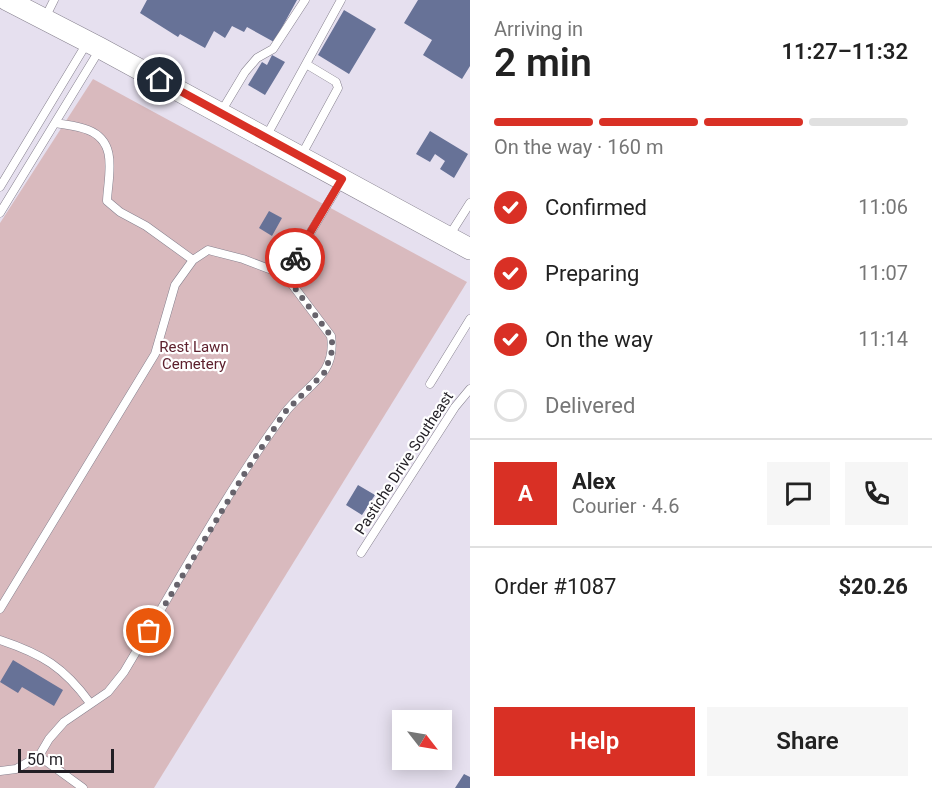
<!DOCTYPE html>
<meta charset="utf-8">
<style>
:root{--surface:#fff;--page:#f6f6f6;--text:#222;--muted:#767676;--line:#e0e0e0;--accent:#d93025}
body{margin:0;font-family:Roboto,sans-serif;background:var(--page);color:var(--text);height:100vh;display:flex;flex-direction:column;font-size:22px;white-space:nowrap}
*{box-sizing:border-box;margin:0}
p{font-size:20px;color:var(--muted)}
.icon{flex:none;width:33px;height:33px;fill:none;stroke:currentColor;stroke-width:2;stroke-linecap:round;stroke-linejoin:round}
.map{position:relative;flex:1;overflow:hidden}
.panel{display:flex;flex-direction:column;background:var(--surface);width:462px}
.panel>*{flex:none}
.needle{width:39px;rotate:121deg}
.controls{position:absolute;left:392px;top:710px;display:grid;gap:12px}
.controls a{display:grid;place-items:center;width:60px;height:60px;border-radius:0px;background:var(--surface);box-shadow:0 3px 15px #0003;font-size:30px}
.scale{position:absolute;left:18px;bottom:15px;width:96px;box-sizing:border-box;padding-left:6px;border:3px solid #221f25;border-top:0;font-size:16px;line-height:21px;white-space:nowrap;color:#221f25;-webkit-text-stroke:4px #fff;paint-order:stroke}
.pin{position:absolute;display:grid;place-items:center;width:51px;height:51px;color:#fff;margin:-26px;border:3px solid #fff;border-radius:50%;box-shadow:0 2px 6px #0007}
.courier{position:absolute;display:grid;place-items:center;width:60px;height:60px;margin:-30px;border:4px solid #d93025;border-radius:50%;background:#fff;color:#222;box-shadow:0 2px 8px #0007}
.headline em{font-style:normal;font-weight:600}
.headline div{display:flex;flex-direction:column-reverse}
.headline{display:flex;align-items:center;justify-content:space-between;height:102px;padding:0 24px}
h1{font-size:39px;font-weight:600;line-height:45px}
.bar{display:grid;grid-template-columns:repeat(4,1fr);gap:9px 6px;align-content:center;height:72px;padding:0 24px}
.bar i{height:8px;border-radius:4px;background:var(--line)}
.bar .current{background:var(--accent)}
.bar p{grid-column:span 4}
.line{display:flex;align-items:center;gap:15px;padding:0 24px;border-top:2px solid var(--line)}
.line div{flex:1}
.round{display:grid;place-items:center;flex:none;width:63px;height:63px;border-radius:0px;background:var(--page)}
ol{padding:0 24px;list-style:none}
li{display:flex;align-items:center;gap:18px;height:66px}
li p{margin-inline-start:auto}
li .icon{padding:6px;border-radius:50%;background:var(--accent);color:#fff;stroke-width:4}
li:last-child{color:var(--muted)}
li i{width:33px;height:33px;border:3px solid var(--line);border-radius:50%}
.button{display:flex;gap:12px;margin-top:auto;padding:12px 24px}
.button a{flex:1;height:69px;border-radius:0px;background:var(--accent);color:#fff;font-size:24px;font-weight:600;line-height:69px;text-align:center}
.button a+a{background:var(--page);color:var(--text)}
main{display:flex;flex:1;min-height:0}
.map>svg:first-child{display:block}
.green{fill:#d9babe}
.building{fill:#677297}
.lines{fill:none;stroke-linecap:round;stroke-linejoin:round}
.service-casing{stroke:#86808e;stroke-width:9}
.secondary-casing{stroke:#86808e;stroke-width:22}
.service{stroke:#fff;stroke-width:8}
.secondary{stroke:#fff;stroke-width:21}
.done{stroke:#67636c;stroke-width:6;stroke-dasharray:0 10.8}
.route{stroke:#d93025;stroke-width:8}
.labels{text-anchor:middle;stroke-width:4.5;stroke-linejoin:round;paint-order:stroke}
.park-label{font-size:15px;fill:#5e212e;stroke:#fff}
.street-label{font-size:15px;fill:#221f25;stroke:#fff}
</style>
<main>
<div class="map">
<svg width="470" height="788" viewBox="0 0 470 788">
<rect width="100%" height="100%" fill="#e6e0ef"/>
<path class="green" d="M93,79L467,282L154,788H0V223Z"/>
<path class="building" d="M147,0H297L274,42L247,27L244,32L232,26L225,38L214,31L205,48L180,34L178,37L140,13Z
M418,0H470V66L462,79L423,55L432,40L404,23Z
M344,10L376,29L349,74L318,55Z
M272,55L285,62L265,95L248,85L262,62L267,65Z
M430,131L468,154L454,178L440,169L445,161L435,154L430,162L416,154Z
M269,211L282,218L272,236L259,228Z
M358,485L375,495L362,515L346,505Z
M13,660L63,690L54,706L22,687L18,693L0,682Z
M464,774L470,777V788H455Z"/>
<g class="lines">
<g class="service-casing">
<path id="service" d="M45,18L54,0
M221,112L245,72L257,58L273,49L305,0
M267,135L341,0
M301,156L338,88L336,82L306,64
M0,187L87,43
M0,213L100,49
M449,236L470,203
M285,275L342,180
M430,384L470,319
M361,553L455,407L470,389
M0,609L155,354L175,285L193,260
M0,640C42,654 64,667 90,703
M39,756L83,788
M0,771L16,769L39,756L49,739L64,722L108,692L124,672C176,586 224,495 284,414C304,386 337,377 331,336L285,275L243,259L208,250L193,260L146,226L120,212L107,201C108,176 119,142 88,130C78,126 66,125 56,123"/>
</g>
<g class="secondary-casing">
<path id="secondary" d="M7,0L100,48L470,249"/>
</g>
<use href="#service" class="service"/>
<use href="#secondary" class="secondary"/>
</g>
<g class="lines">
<path class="done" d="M149,631L248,468L285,412L325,372L333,348L331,336L285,275L295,258"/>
<path class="route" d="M160,80L342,179L295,258"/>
</g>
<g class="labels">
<g class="park-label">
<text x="194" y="352">Rest Lawn<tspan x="194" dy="17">Cemetery</tspan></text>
</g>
<g class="street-label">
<text transform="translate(404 463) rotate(-57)" y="5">Pastiche Drive Southeast</text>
</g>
</g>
</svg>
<div class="controls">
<a><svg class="needle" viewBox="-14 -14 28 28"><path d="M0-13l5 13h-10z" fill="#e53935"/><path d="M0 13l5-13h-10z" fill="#767676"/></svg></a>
</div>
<div class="scale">50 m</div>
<div class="pin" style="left:149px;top:631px;background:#ea580c"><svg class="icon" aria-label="bag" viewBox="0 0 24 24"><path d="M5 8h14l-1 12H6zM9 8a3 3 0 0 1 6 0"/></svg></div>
<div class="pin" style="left:160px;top:80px;background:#1f2937"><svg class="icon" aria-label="home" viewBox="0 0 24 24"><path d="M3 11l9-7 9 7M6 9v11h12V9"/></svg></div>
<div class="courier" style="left:295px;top:258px"><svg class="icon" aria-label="bike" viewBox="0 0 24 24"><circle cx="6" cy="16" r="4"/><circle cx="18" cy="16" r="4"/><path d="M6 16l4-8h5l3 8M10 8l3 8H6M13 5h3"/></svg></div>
</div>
<section class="panel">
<div class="headline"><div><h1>2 min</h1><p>Arriving in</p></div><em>11:27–11:32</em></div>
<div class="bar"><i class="current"></i><i class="current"></i><i class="current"></i><i></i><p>On the way · 160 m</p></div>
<ol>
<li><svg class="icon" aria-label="check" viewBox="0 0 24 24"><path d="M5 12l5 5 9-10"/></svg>Confirmed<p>11:06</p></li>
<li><svg class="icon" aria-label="check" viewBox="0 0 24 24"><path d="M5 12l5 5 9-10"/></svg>Preparing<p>11:07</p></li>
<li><svg class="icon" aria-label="check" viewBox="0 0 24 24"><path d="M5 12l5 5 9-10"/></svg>On the way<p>11:14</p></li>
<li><i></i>Delivered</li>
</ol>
<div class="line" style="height:108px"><b class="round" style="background:var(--accent);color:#fff">A</b><div><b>Alex</b><p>Courier · 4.6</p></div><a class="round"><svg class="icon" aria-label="chat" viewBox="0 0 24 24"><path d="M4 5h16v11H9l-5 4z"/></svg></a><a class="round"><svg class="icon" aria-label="phone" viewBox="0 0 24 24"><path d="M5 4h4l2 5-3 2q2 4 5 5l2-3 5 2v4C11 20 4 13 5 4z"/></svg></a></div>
<div class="line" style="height:78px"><div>Order #1087</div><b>$20.26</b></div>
<div class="button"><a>Help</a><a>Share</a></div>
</section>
</main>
